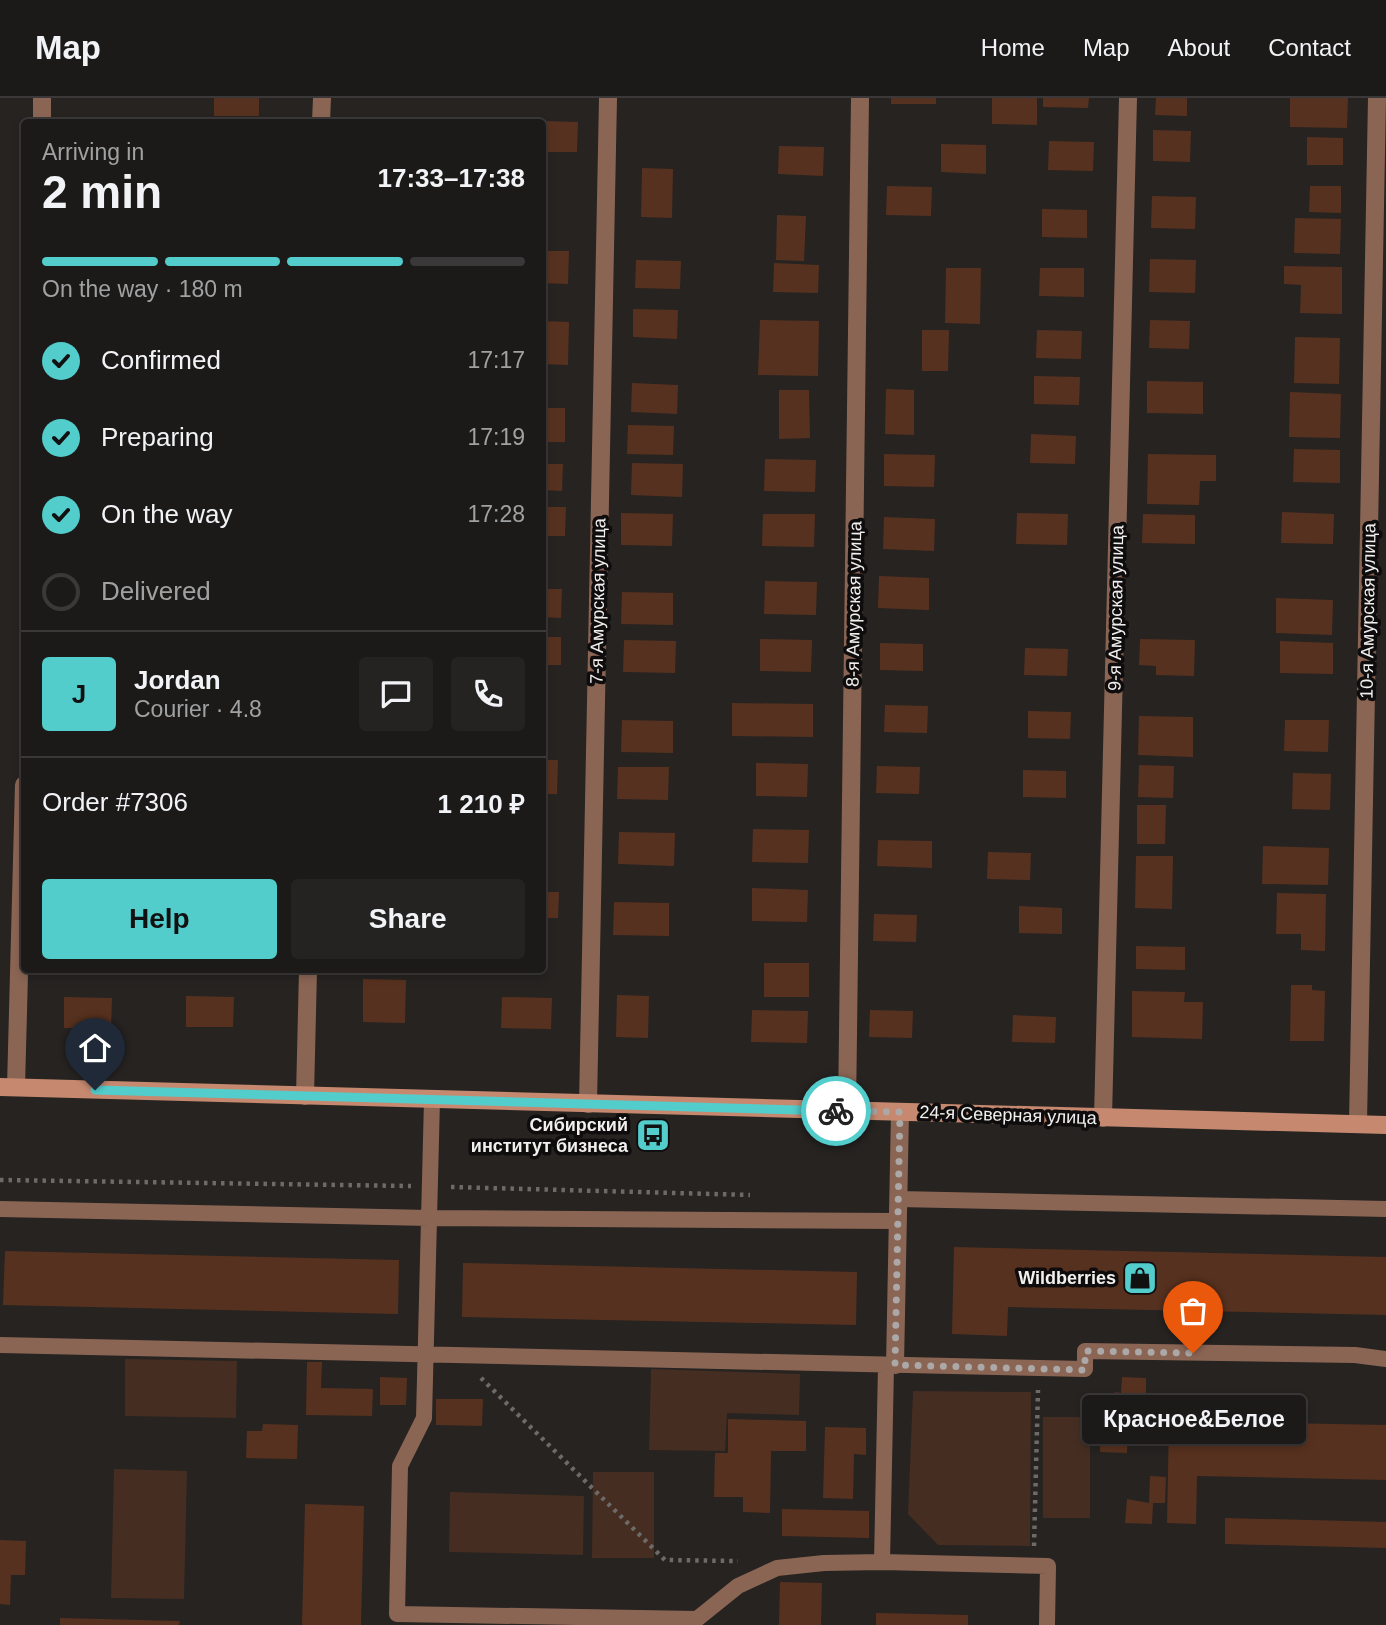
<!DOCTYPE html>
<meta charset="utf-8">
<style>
:root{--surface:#1c1a19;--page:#252322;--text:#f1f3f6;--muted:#a0a1a2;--line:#3a3838;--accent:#52cdcc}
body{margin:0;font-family:Helvetica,sans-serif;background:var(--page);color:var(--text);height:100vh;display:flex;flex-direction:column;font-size:26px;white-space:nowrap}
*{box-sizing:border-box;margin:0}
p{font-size:23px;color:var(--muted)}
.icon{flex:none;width:38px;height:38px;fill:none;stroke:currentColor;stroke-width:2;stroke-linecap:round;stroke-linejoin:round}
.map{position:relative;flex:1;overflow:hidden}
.drawer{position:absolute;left:21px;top:21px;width:525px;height:854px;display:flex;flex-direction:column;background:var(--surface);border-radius:7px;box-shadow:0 4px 10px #0003,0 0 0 2px var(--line)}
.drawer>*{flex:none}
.pin{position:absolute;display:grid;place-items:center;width:60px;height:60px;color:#fff;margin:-72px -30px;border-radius:50% 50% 50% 0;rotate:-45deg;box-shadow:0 0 7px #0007}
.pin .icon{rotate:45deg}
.courier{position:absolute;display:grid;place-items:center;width:70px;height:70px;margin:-35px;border:5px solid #52cdcc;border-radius:50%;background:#fff;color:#222;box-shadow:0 2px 9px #0007}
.bubble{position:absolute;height:49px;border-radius:7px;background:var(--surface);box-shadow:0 4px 10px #0003,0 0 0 2px var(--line);font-size:23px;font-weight:600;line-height:49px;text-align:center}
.overview em{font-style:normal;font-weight:600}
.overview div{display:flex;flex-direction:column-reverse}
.overview{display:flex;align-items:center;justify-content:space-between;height:119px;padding:0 21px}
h1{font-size:46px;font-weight:600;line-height:52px}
.bar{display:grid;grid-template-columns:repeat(4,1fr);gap:10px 7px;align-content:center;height:84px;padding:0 21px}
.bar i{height:9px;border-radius:5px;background:var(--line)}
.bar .active{background:var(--accent)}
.bar p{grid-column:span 4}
.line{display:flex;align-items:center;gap:18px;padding:0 21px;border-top:2px solid var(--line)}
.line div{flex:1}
.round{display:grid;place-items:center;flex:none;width:74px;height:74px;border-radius:7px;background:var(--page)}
ol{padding:0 21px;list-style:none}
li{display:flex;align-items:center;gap:21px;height:77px}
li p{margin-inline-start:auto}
li .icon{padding:7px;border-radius:50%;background:var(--accent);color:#111;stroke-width:4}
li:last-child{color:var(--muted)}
li i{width:38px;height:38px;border:4px solid var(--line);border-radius:50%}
.action{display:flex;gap:14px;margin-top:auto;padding:14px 21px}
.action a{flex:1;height:80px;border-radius:7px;background:var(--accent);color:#111;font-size:28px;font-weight:600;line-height:80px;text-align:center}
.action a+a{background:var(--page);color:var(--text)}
header{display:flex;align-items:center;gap:42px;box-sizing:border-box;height:98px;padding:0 35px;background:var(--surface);border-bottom:2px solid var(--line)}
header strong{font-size:33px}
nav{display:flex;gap:38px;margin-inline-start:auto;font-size:24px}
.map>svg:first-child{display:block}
.green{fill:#452d22}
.building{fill:#57311f}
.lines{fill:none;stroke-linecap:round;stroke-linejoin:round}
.path{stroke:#6d6a68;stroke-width:4.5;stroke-dasharray:3.5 5;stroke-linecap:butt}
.lane{stroke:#8b6554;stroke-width:16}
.street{stroke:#8b6554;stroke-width:18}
.secondary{stroke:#c6896f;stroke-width:18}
.done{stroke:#aba8a7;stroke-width:7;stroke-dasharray:0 12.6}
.route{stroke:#52cdcc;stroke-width:9}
.labels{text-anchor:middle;stroke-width:7;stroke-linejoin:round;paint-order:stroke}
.street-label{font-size:18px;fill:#f2f0ef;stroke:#0e0c0c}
.poi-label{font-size:18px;font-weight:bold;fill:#f2f0ef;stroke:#0e0c0c;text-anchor:end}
</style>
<header>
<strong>Map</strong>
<nav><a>Home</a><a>Map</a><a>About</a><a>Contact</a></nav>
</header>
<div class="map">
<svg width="1386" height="1527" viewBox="0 0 1386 1527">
<rect width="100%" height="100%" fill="#262321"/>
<path class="green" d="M125,1261L237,1263L236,1320L125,1318Z
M651,1271L800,1276L799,1317L727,1315L725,1353L649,1352Z
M913,1293L1031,1294L1030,1448L938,1447L908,1416Z
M1043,1319H1090V1420H1043Z
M114,1371L187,1373L184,1501L111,1500Z
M593,1374H654V1460H592Z
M450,1394L584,1398L583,1457L449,1454Z"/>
<path class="building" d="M214,0H259V18H214Z
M891,0H936V6H891Z
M992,0H1037V27L992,26Z
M1043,0H1089L1088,10L1043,9Z
M1156,0H1187V18L1155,17Z
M1290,0H1348L1347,30L1290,29Z
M542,23L578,24L577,54H542Z
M1153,32L1191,33L1190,64L1153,63Z
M1307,39L1343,40V67H1307Z
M1049,43L1094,44L1093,73L1048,72Z
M941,46L986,47V76L941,74Z
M779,48L824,49L823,78L778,76Z
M642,70L673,71L672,120L641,119Z
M887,88L932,89L931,118L886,117Z
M1310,88H1341V115L1309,114Z
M1152,98L1196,99L1195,131L1151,130Z
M1042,111L1087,112V140L1042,139Z
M777,117L806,118L804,163L776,162Z
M1295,120L1341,121L1340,156L1294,155Z
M542,153H569L568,186L542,185Z
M1150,161L1196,162L1195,195L1149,194Z
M636,162L681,163L680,191L635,190Z
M774,165L819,167L818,195L773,194Z
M1284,168L1342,169V216L1300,215L1301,187L1284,186Z
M946,170H981L980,226L945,225Z
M1040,170H1084V199L1039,198Z
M633,211L678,212L677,241L633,239Z
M760,222L819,223L818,278L758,277Z
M1150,222L1190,223L1189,251L1149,250Z
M542,223L569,224L568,267L542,266Z
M922,232H949L948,273H922Z
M1037,232L1082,233L1081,261L1036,260Z
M1295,239L1340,240L1339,286L1294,285Z
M1034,278L1080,279L1079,307L1034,306Z
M1147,283L1203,284V316L1147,315Z
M632,285L678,287L677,316L631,314Z
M886,291L914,292V337L885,336Z
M779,292H809L810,340L779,341Z
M1290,294L1341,296L1340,340L1289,339Z
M542,310H565V344H542Z
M628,327L674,328L673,357L627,356Z
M1031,336L1076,338L1075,366L1030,365Z
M1294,351L1340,352V385L1293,384Z
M884,356L935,357L934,389L884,388Z
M1148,356L1216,357V383H1200L1199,407L1147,406Z
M765,361L816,362L815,394L764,393Z
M632,365L683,366L682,399L631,397Z
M542,366H563L562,393L542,392Z
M542,409H566L565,438H542Z
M1282,414L1334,416L1333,446L1281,445Z
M621,415L673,416L672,448L621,447Z
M1017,415L1068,416L1067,447L1016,446Z
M763,416H815L814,449L762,448Z
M1143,416L1195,417V446L1142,445Z
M884,419L935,421L934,453L883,451Z
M879,478L929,480V512L878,510Z
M765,483L817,484L816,517L764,516Z
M542,491H562L561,520L542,519Z
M622,494L673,495V527L621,526Z
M1276,500L1333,502L1332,537L1276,535Z
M542,539H561V567H542Z
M760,541L812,542L811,574L760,573Z
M1140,541L1195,542L1194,578L1156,577V568L1139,567Z
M624,542L676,543L675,575L623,574Z
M1280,543L1333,545V576L1280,575Z
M880,545L923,546V573L880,572Z
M1025,550L1068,551L1067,578L1024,577Z
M732,605L813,606V639L732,638Z
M885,607L928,608L927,635L884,634Z
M1028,613L1071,614L1070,641L1028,640Z
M1139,618L1193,619V659L1138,657Z
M622,622L673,623V655L621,654Z
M1285,622H1329L1328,654L1284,653Z
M542,662H558L557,696H542Z
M756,665L808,666L807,699L756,698Z
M1139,667L1174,668L1173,700L1138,699Z
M877,668L920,669L919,696L876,695Z
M618,669H669L668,702L617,701Z
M1023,672L1066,673V700L1023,699Z
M1293,675L1331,676L1330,712L1292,711Z
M1137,707H1166L1165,746H1137Z
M753,731L809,732L808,765L752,764Z
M619,734L675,735L674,768L618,766Z
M878,742L932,743V770L877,768Z
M1263,748L1329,750L1328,787L1262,786Z
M988,754L1031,755L1030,782L987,781Z
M1136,758H1173L1172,811L1135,810Z
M752,790L808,792L807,824L752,823Z
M542,794H559L558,820H542Z
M1277,795L1326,796L1325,853L1301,852V836H1276Z
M614,804L669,805V838L613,837Z
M1019,808L1062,810V836L1019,835Z
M874,816L917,817L916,844L873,843Z
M1136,848L1185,849V872L1136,871Z
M764,865H809V899H764Z
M363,881L406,882L405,925L363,924Z
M1291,887H1312V892L1325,893L1324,943H1290Z
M1132,893L1185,894L1184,904H1203L1202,941L1132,939Z
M617,897L649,898L648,940L616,939Z
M186,898L234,899L233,929H186Z
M64,899L112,900L111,931L64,930Z
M502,899L552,900L551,931L501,930Z
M752,912L808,913L807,945L751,944Z
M870,912L913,913L912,940L869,939Z
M1013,917L1056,919L1055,945L1012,944Z
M954,1149L1386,1159V1217L1008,1209L1007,1238L952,1236Z
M5,1153L399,1162L398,1216L3,1207Z
M463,1165L857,1174L856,1227L462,1219Z
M307,1264H322L321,1290L373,1291L372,1318L306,1317Z
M380,1279L407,1280L406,1307H380Z
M1122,1279L1146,1280V1295H1140L1139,1314L1128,1313L1127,1355L1100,1354L1101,1313H1115V1294L1121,1295Z
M436,1301H483L482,1328L436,1327Z
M728,1321L806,1323V1353H771L770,1415L743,1414V1399H714L715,1355H728Z
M1169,1323L1386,1327V1382L1197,1378L1196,1426L1167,1425Z
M263,1326L298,1327L297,1361L246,1360L247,1333H262Z
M825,1329L866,1330V1357L854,1356L853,1401L823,1400Z
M1150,1378L1166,1379L1165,1405H1153L1152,1426L1125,1425L1127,1401L1149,1405Z
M305,1406L364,1408L361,1527H302Z
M782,1411L869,1413V1440L782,1438Z
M1225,1420L1386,1424V1450L1225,1446Z
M0,1442L26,1443L25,1477H11L10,1507L0,1506Z
M780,1484L822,1485L821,1527H779Z
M876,1515L968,1517V1527H876Z
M60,1520L180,1523L179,1527H60Z"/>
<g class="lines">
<path class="path" d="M0,1082L411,1088
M451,1089L750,1097
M481,1280L665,1462L738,1463
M1034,1448L1038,1292"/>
<path class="lane" d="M432,1002L424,1320L400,1368L397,1516L697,1521L738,1488L777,1470L824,1465L882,1464L1048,1468L1047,1527
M898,1101L1386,1111
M0,1111L429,1120L898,1123
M0,1247L1085,1271V1253L1355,1257L1386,1261
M882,1464L886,1268"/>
<path class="street" d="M42,24V0
M321,24L322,0
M16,989L24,687
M305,998L308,872
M588,1006L608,0
M847,1013L860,0
M1103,1020L1128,0
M1358,1026L1377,0
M895,1267L900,1014"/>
<path class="secondary" d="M0,989L1386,1027"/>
</g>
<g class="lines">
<path class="done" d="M836,1013L900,1014L895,1267L1085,1272V1253L1193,1255"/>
<path class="route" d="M95,992L836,1013"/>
</g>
<defs>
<g id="bus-square" transform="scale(1.75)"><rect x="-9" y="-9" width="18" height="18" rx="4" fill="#52cdcc" stroke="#0e0c0c"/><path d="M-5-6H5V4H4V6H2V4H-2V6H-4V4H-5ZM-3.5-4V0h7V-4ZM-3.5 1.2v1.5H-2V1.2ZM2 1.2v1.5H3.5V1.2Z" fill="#111"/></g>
<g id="shop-square" transform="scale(1.75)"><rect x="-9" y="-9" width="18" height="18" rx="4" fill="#52cdcc" stroke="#0e0c0c"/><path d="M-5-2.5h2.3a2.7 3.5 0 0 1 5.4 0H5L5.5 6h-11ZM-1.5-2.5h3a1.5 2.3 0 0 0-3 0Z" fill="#111"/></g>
</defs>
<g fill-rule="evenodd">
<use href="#bus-square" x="653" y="1037"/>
<use href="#shop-square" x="1140" y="1180"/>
</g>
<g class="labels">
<g class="street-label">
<text transform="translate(598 503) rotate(-89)" y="6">7-я Амурская улица</text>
<text transform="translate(854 506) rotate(-89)" y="6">8-я Амурская улица</text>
<text transform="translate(1116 510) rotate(-89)" y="6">9-я Амурская улица</text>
<text transform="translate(1368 513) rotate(-89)" y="6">10-я Амурская улица</text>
<text transform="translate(1008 1017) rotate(2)" y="6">24-я Северная улица</text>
</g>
<g class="poi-label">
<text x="628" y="1033">Сибирский<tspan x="628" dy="21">институт бизнеса</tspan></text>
<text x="1116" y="1186">Wildberries</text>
</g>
</g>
</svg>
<div class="pin" style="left:1193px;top:1255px;background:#ea580c"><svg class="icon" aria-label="bag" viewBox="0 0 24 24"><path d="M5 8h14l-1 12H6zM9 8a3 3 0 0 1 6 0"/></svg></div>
<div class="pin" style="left:95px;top:992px;background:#1f2937"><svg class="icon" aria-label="home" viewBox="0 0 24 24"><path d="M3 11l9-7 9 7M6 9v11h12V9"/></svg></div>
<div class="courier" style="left:836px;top:1013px"><svg class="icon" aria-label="bike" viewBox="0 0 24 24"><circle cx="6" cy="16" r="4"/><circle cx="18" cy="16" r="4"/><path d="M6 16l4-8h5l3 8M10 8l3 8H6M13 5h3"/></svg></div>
<div class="bubble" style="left:1082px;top:1297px;width:224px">Красное&amp;Белое</div>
<section class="drawer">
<div class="overview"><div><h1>2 min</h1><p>Arriving in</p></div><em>17:33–17:38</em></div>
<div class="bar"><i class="active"></i><i class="active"></i><i class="active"></i><i></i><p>On the way · 180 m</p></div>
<ol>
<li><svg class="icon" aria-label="check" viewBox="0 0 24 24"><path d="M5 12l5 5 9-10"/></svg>Confirmed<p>17:17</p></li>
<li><svg class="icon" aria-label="check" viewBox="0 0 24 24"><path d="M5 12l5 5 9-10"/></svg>Preparing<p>17:19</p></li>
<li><svg class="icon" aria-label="check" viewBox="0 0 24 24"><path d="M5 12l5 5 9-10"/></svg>On the way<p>17:28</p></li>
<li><i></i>Delivered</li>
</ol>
<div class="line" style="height:126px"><b class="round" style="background:var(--accent);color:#111">J</b><div><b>Jordan</b><p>Courier · 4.8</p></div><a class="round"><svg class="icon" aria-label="chat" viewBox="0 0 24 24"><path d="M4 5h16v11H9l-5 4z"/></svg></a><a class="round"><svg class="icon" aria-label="phone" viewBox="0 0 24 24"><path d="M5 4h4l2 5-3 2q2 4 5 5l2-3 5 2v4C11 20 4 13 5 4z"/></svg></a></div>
<div class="line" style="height:91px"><div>Order #7306</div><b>1 210 ₽</b></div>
<div class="action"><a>Help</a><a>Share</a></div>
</section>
</div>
